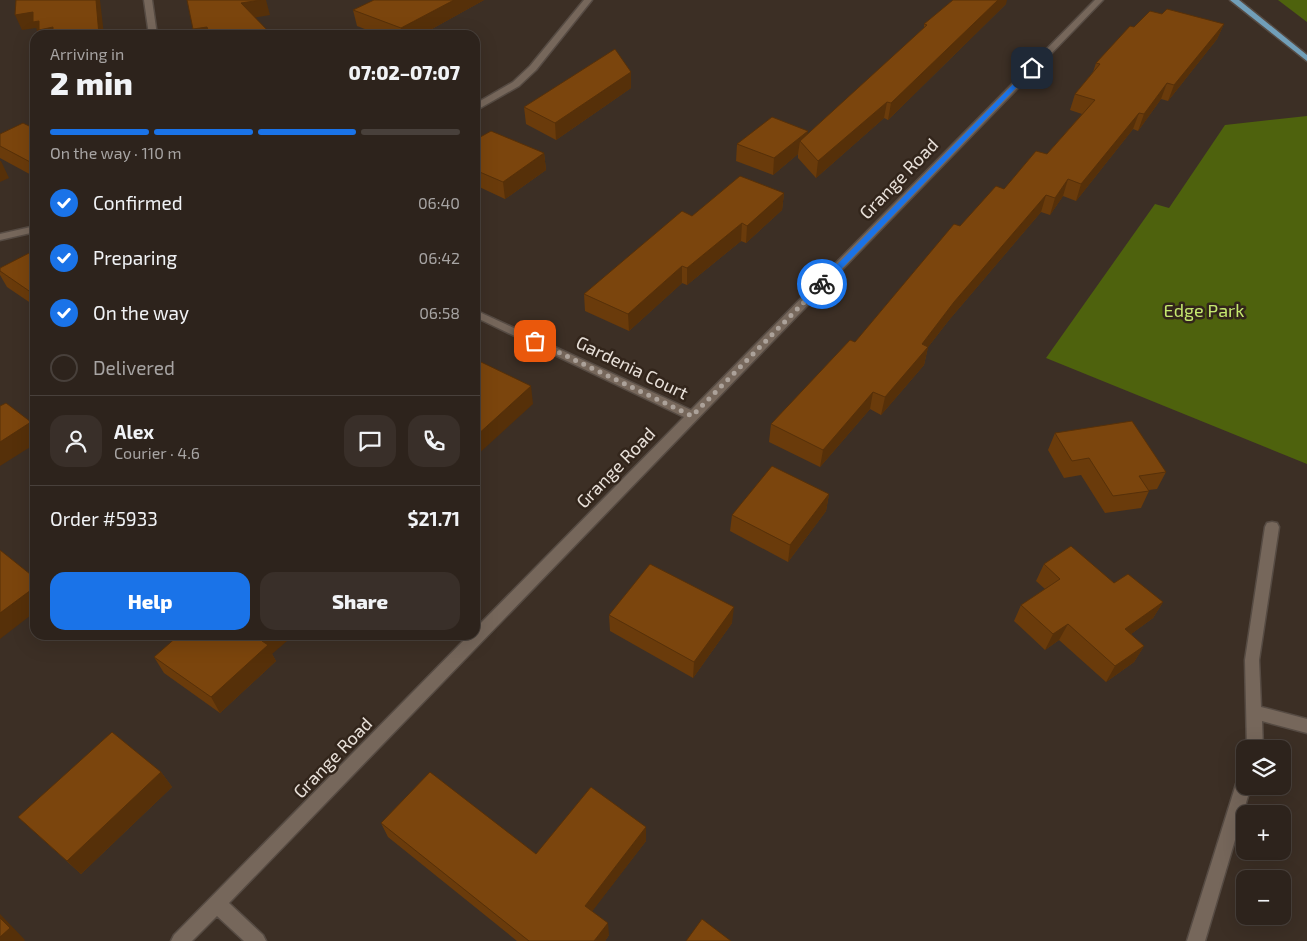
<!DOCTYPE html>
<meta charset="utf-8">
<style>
:root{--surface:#2d231c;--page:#392f29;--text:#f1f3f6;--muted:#a7a4a3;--line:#48403b;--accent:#1a73e8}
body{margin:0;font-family:"Exo 2",sans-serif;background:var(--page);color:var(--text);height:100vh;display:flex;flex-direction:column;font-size:19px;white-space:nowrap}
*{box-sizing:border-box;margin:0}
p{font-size:16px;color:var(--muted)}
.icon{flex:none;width:28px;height:28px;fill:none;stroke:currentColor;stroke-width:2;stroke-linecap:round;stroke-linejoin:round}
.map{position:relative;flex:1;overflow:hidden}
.sheet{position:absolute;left:30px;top:30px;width:450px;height:610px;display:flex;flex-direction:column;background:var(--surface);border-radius:15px;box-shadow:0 5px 20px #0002,0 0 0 1px var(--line)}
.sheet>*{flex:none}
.fabs{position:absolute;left:1236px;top:740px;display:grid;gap:10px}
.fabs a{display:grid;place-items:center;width:55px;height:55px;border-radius:10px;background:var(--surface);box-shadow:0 5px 20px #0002,0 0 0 1px var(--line);font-size:25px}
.pin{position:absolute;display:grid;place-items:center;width:42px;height:42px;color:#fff;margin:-21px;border-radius:10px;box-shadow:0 2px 8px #0006}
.courier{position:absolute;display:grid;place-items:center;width:50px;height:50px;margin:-25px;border:4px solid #1a73e8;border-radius:50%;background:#fff;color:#222;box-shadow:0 1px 6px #0007}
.headline em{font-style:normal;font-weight:800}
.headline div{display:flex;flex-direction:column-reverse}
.headline{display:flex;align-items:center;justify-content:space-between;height:85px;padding:0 20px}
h1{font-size:32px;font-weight:800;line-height:38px}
.bar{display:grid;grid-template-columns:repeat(4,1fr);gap:8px 5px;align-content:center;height:60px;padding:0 20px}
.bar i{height:6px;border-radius:4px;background:var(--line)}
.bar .selected{background:var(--accent)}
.bar p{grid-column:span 4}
.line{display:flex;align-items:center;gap:12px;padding:0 20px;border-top:1px solid var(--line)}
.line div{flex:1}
.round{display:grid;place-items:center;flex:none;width:52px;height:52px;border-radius:15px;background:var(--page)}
ol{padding:0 20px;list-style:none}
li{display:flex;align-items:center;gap:15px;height:55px}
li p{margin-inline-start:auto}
li .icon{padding:5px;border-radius:50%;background:var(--accent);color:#fff;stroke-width:4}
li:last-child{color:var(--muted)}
li i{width:28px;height:28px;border:2px solid var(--line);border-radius:50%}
.action{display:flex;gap:10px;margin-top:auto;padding:10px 20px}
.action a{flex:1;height:58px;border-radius:15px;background:var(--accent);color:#fff;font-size:20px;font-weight:800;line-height:58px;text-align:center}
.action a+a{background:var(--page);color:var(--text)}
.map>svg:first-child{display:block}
.green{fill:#4e620d}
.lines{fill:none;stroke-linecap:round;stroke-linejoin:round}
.minor-casing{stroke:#564b43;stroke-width:3}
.major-casing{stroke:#564b43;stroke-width:3}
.minor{fill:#76675b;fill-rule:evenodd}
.major{fill:#719fb9;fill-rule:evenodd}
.wall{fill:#6a3b0b}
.shaded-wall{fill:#563009}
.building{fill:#7b450d;stroke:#563009}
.route{fill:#1a73e8}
.done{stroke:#aca29a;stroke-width:5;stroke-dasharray:0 9}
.labels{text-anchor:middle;stroke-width:5;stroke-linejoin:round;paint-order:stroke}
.street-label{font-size:18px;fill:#e8e0d9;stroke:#32251b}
.park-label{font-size:18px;fill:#c5e86f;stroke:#32251b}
</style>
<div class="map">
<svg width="1307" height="941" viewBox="0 0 1307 941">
<rect width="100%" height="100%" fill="#3c2f25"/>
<path class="green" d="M1278,0H1307V22Z
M1307,116V464L1046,358L1155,204L1169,208L1225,125Z"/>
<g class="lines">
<g class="minor-casing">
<path id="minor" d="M144,0H152L157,35H149Z
M584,0H592L536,70L519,86L475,111V104L513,82L530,66Z
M1095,0H1103L229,903L263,935L266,941H244L217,916L192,941H171L174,935L469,635H475V629L684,417L475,317V310L691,410Z
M35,226V232L0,240V234Z
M1272,522L1277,523L1279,527L1259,660L1261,707L1307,719V733L1262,721L1263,749H1247L1245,660L1265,527L1267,523Z
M1245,774V786H1251L1205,941H1187L1237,781L1239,776Z"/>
</g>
<g class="major-casing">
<path id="major" d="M1230,0H1239L1307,55V61Z"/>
</g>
<use href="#minor" class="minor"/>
<use href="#major" class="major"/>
</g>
<path class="wall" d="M374,0H484L421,35H380L357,26L353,10Z
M1006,4L888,120L884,118L816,178L798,158V154L773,175L736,161L737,144L808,134L924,28V24Z
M1162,14L1224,24L1217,39L1168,101L1161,99L1138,131L1133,129L1076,201L1063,196L1050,215L1041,212L949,320L928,347L924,365L881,415L870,409L820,467L769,442L771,424L855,342L960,226L1047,154L1082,114L1070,110L1075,94L1093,72L1096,63L1134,27Z
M631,88L556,140L526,124L524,107Z
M35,129V177L0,158V134Z
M475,140L544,153L546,170L505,199L475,185Z
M784,193L782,210L746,243L741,241L687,285L682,283L629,331L585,311L584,294L692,216Z
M35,250V306L7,287L0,275V268Z
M1055,433L1166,472L1157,489L1149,490V491L1141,508L1105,513L1081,475L1064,478L1048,450Z
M829,494L826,511L788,562L730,531L732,515Z
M1044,564L1114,583L1163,602L1153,618L1131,634L1144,646L1134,662L1106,682L1059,640L1045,650L1014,621L1021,605L1045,589L1036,581Z
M609,615L732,623L693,678L610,631Z
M272,654L276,661L220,713L164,673L154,657Z
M161,772L172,787L81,874L18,817Z
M381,823L536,854L646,827V841L592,911L609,935L605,941H517L388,837Z"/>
<path class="shaded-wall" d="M96,0H100L104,35H96Z
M261,0H266L270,15L246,19L241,3Z
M454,0H484L421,35H402L401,28Z
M998,0H1007L1006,4L888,120L891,103Z
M33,12L39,21L53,27L60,33L61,35H39L36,28L22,30L15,15Z
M1224,24L1217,39L1168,101L1174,85Z
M207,27L209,35H195L193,29Z
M631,72V88L556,140L555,123Z
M1167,83L1161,99L1138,131L1144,114Z
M887,102L884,118L816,178L818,161Z
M1139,113L1133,129L1076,201L1081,184Z
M808,131L806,148L800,141L798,154L773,175L774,158Z
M544,153L546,170L505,199L503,182Z
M0,161H1L9,178L0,182Z
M1068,179L1063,196L1050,215L1055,198Z
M784,193L782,210L746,243L747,226Z
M1046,195L1041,212L949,320L928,347L924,365L881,415L885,397L922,344L954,302Z
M742,223L741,241L687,285V268Z
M682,266V283L629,331L628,314Z
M531,386L533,404L475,457V437Z
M873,392L870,409L820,467L823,450Z
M31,422L35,428V444L0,466V442Z
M829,494L826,511L788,562L790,545Z
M35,587V612L0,639V613Z
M1163,602L1153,618L1116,645L1125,629Z
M734,607L732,623L693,678L694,662Z
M1068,624L1059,640L1045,650L1053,634Z
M268,635H294L272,654L276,661L220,713L211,697L262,641Z
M1144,646L1134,662L1106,682L1115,666Z
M161,772L172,787L81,874L67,861Z
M646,827V841L587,918L585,906Z
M0,914L25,940L24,941H0Z
M608,923L609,935L605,941H594Z"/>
<path class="building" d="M16,0H96L99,35H60V33L53,34V27L39,30V21L33,22V12L15,15Z
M187,0H261L241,3L272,35H210L207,27L193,29Z
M374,0H454L401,28L353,10Z
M953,0H998L891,103L887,102L818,161L800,141L927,25L924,24Z
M1167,9L1224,24L1174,85L1167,83L1144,114L1139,113L1081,184L1068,179L1055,198L1046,195L954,302L922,344L928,347L885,397L873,392L823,450L771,424L850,340L855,342L954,224L960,226L996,186L1004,189L1036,151L1047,154L1095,100L1075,94L1100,64L1096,63L1130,26L1134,27L1150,11L1162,14Z
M615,49L631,72L555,123L524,107Z
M772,117L808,131L774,158L737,144Z
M23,123L35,129V163L34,164L0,146V134Z
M491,131L544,153L503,182L475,170V140Z
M740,176L784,193L747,226L742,223L687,268L682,266L628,314L584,294L682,211L692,216Z
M35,250V295L0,271V268Z
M479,361L531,386L475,437V365Z
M6,403L31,422L0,442V406Z
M1132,421L1166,472L1139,476L1149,491L1113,496L1089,458L1072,461L1055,433Z
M772,466L829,494L790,545L732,515Z
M1071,546L1114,583L1128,574L1163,602L1125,629L1144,646L1115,666L1068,624L1053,634L1021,605L1060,579L1044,564Z
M0,550L35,578V587L0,613Z
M650,564L734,607L694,662L609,615Z
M179,635H268L262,641L268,645L211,697L154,657Z
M112,732L161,772L67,861L18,817Z
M430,772L536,854L591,787L646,827L585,906L608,923L594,941H529L381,823Z
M0,918L10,928L0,937Z
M702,919L731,941H686Z"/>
<path class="route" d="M1030,67L1035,68L825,286H820V282Z"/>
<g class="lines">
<path class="done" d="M535,341L692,416L822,284"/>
</g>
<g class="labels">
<g class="street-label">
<text transform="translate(899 179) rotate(-46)" y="6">Grange Road</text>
<text transform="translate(632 368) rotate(26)" y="6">Gardenia Court</text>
<text transform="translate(616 468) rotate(-46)" y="6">Grange Road</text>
<text transform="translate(333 758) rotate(-46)" y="6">Grange Road</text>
</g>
<g class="park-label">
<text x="1204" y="317">Edge Park</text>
</g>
</g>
</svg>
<div class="fabs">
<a><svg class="icon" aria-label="layers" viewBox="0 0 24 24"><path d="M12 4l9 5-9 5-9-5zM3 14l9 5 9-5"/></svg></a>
<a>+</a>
<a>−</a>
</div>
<div class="pin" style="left:535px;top:341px;background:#ea580c"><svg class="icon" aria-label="bag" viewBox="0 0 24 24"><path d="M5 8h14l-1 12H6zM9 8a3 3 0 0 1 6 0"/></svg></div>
<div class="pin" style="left:1032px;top:68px;background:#1f2937"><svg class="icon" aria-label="home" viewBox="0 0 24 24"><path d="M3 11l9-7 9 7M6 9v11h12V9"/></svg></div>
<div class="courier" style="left:822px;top:284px"><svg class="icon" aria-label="bike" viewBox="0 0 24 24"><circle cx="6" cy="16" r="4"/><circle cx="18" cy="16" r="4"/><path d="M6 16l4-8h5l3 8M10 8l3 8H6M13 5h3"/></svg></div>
<section class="sheet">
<div class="headline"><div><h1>2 min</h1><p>Arriving in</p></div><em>07:02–07:07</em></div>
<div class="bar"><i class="selected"></i><i class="selected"></i><i class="selected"></i><i></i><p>On the way · 110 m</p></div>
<ol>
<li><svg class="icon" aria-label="check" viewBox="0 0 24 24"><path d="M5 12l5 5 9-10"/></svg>Confirmed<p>06:40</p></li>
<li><svg class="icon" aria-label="check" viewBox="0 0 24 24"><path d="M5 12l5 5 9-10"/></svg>Preparing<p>06:42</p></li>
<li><svg class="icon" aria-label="check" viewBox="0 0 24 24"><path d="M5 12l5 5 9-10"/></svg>On the way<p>06:58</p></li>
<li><i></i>Delivered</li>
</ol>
<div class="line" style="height:90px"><a class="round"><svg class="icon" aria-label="person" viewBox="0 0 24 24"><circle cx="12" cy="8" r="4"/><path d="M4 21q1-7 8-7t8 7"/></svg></a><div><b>Alex</b><p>Courier · 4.6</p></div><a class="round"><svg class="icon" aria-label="chat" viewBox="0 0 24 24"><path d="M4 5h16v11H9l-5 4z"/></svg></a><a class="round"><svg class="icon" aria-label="phone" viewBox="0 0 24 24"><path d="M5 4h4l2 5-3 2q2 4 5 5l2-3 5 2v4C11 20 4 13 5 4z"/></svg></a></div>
<div class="line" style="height:65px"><div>Order #5933</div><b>$21.71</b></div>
<div class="action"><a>Help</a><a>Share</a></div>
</section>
</div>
